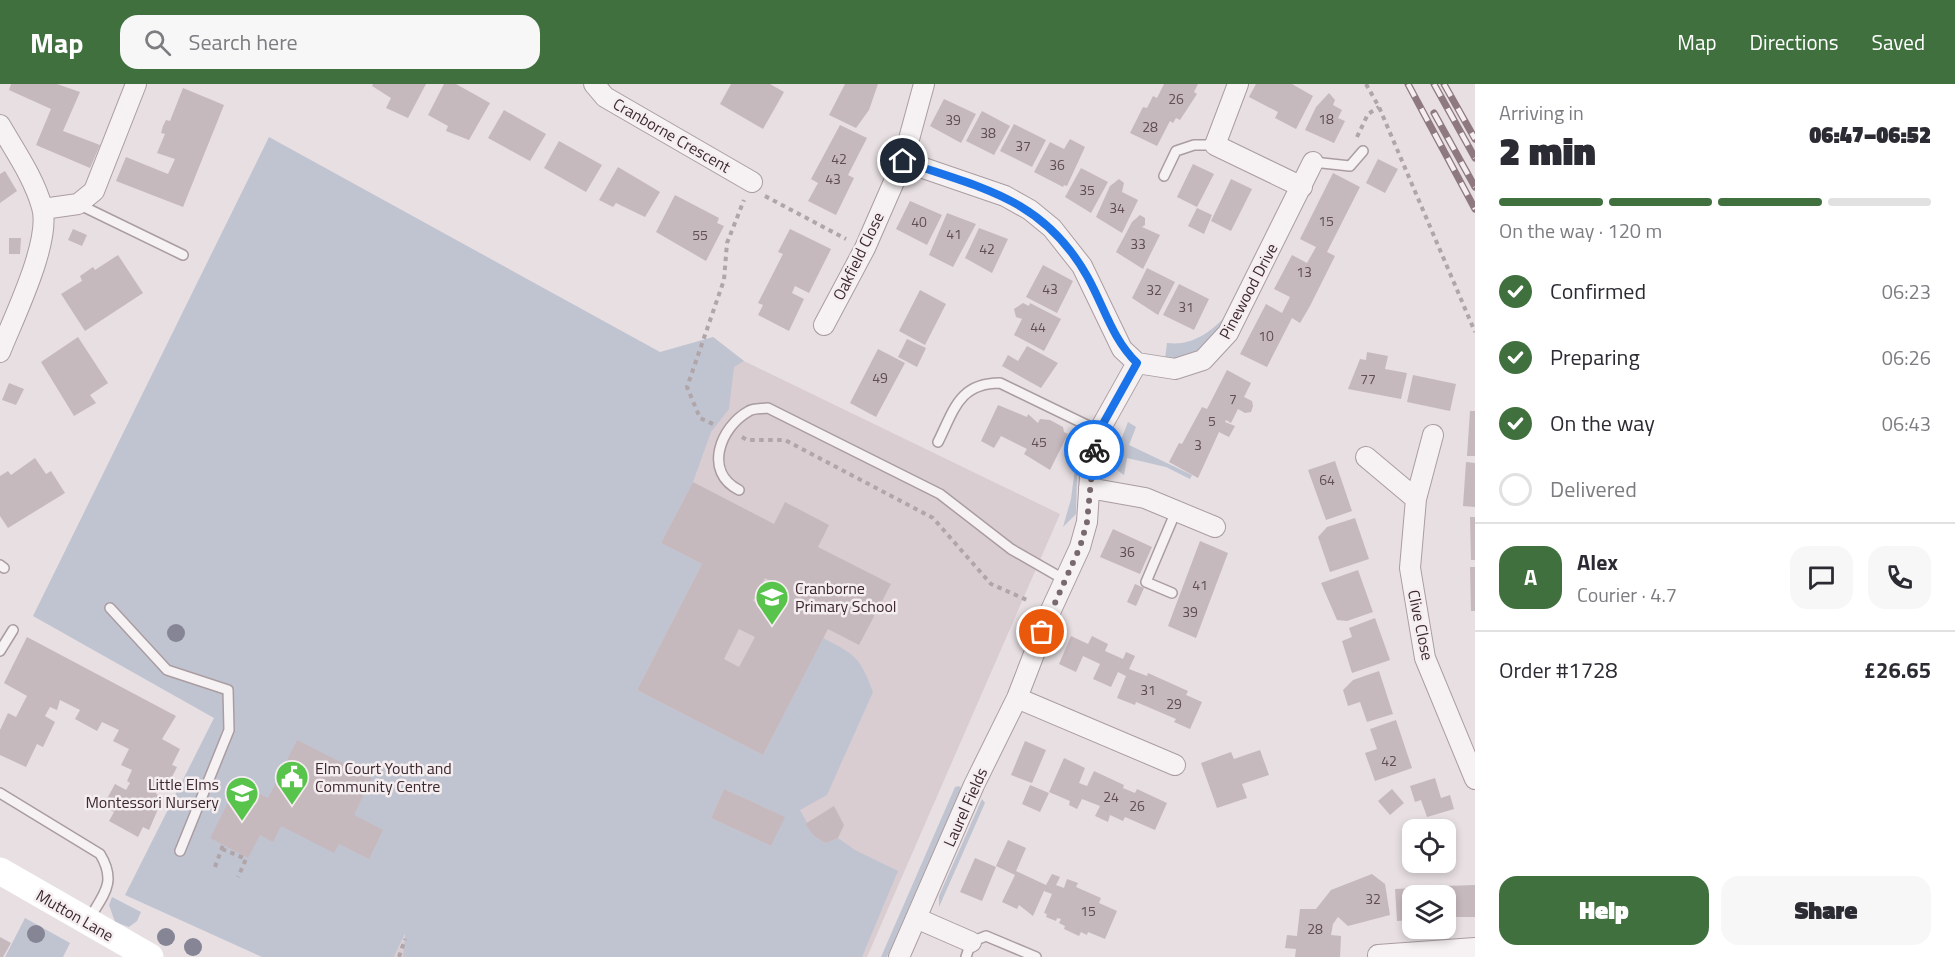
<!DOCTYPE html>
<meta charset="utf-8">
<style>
:root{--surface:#fff;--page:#f7f7f7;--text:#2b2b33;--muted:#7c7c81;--line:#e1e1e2;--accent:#3f703e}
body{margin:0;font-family:"Titillium Web",sans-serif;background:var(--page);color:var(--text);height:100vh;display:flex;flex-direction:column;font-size:22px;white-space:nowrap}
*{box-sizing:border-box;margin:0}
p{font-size:20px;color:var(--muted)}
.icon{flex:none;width:33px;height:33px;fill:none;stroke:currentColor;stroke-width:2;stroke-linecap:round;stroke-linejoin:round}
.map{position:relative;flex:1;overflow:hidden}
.sheet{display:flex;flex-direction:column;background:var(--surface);width:480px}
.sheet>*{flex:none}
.controls{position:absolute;left:1402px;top:735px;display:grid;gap:12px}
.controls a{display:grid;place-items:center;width:54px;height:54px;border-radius:12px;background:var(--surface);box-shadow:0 3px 9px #0003;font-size:30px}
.pin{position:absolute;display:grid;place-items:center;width:51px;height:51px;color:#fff;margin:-26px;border:3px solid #fff;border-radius:50%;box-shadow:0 2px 6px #0007}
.courier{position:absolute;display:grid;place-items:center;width:60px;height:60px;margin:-30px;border:4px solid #1a73e8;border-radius:50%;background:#fff;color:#222;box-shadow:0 2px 8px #0007}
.summary em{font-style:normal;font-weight:800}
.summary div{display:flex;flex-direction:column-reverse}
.summary{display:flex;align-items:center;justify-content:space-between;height:102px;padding:0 24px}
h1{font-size:39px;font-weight:800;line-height:45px}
.bar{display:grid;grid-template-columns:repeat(4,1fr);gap:9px 6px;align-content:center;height:72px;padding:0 24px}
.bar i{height:8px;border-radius:4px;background:var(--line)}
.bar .selected{background:var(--accent)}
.bar p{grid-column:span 4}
.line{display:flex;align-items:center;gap:15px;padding:0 24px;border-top:2px solid var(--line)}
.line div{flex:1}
.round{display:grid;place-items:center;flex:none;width:63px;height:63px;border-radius:18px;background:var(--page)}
ol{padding:0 24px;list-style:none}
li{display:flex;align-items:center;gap:18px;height:66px}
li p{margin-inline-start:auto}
li .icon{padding:6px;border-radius:50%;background:var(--accent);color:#fff;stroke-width:4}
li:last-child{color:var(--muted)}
li i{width:33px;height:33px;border:3px solid var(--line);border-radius:50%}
.primary-button{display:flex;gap:12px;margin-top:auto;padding:12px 24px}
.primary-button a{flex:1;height:69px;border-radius:18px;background:var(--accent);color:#fff;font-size:24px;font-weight:800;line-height:69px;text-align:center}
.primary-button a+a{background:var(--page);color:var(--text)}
header{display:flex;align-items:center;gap:36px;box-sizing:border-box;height:84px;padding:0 30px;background:var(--accent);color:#fff}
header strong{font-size:28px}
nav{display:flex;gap:33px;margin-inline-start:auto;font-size:21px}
.search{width:420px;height:54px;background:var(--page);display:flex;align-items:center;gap:15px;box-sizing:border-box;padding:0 21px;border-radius:18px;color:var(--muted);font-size:22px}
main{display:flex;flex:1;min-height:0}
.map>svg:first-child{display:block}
.built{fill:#d9cdd1}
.green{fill:#c0c4d0;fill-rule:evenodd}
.building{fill:#c6b9be;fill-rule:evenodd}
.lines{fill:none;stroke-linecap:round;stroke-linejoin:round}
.service-casing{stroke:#aa9da2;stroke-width:12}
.minor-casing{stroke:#aa9da2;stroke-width:22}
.path{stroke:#b0a5a8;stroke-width:4;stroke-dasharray:4.5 4.5;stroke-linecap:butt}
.service{stroke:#f6f1f2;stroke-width:9}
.minor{stroke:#f6f1f2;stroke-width:20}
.secondary{stroke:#fff;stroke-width:27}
.rail-casing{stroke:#8f7981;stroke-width:7}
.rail{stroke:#f5eef0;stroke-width:4.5;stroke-dasharray:14;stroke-linecap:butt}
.tree{fill:#868596}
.done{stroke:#78696e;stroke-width:6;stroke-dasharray:0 10.8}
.route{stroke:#1a73e8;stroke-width:8}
.labels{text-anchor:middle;stroke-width:5;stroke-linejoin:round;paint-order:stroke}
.number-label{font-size:14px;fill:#5f4d53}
.street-label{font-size:16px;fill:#3d292f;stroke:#f5eef0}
.poi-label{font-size:16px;fill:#3d292f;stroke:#f5eef0;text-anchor:start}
</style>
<header>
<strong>Map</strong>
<div class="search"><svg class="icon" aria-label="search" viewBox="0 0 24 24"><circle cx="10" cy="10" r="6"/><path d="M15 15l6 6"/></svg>Search here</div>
<nav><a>Map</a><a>Directions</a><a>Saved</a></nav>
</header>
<main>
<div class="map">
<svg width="1475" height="873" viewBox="0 0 1475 873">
<rect width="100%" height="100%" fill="#e7dfe2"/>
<path class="built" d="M713,253L744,277L1060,430L867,873H394Z"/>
<path class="green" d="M269,53L660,268L713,253L744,277L734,283L729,325L711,348L693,398L661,459L702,480L637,606L763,671L823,554C856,571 860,573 873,608L827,711L800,726L815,753L826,759L838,754L855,766L898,787L862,873H403L405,850L394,873H262L125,811L214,634L33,532ZM724,705L784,733L771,762L711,734Z
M1225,233C1211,261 1199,275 1165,275L1167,259C1192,262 1209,249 1225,233Z
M1128,338L1136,343L1129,361L1192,391L1190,395L1166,383L1127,374L1124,391L1117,386L1119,361Z
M1079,353L1083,354L1077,394L1076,430L1063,443L1071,415Z
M959,702L961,704L887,873H881L955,703Z
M982,715L985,719L939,823V812Z
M112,813L141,828L137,837L129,843L115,838L109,821Z
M25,834L70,859L63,873H5Z"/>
<path class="building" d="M11,0H57L80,8L63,47L100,61L90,84L36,61L51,25L9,6Z
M373,0H426L408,34L386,24L391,14L372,2Z
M444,0H456L490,19L469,56L446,47L448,42L428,31Z
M731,0H770L784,8L763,45L720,20Z
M845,0H878L869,26L856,44L829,31Z
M1164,0H1198L1194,8L1197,10L1180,36L1176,34L1173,39L1170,37L1157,62L1130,49L1143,23L1147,24L1153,12L1157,14Z
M1256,0H1292L1313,12L1296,45L1275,34L1278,28L1249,13Z
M183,4L224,21L183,123L116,97L126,73L168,90L175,75L157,69L165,50L161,49L163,42L166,36L170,37Z
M1329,9L1335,16L1333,21L1342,26L1338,34L1345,37L1334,59L1305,46L1316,23Z
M944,15L976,30L961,59L930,42Z
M504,26L546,50L530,77L488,54Z
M982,27L1010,42L994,71L966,57Z
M1014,40L1046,56L1032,83L1000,67Z
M840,41L867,54L848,91L854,94L836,131L808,117L818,99L811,95Z
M1070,55L1085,63L1067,102L1064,101L1063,103L1034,88L1050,58L1064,65Z
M559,57L602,81L586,108L544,84Z
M1378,75L1398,85L1385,109L1366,99Z
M1193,80L1214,90L1197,123L1177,113Z
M618,83L660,108L645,133L616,119L613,123L599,116Z
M1081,84L1108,98L1091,129L1065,113Z
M5,87L17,107L0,119V90Z
M1333,89L1360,103L1327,168L1335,172L1310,222L1300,239L1292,234L1267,283L1240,270L1266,220L1282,229L1290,213L1274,205L1292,171L1307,179L1316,163L1300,155Z
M1119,95L1124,99L1122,108L1138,116L1122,149L1096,133L1110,102Z
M1231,95L1252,105L1231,147L1211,137Z
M675,111L719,134L717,139L724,142L706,177L656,148Z
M910,117L942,131L927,161L896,145Z
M1197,124L1212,131L1204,150L1188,142Z
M947,129L976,140L953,183L929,171Z
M1140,131L1145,134V141L1142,143L1160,151L1143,185L1116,168L1132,138Z
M979,144L1008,155L992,189L965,174Z
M73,145L87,151L82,162L68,156Z
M790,145L831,165L809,209L795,202L792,209L804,215L789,247L758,231L763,221L758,219L783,170L778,168Z
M9,154H21L20,170H9Z
M118,171L143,209L85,247L61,210L82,197L80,192L93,183L95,186Z
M1043,181L1073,197L1057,229L1026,213Z
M1147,184L1175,198L1158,231L1132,214Z
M1179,200L1209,215L1194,246L1163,231Z
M920,206L946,220L925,261L899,247Z
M1023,219L1029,222L1030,219L1061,235L1044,267L1014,251L1022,235L1016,233L1014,225Z
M78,253L108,299L90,311L96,319L74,332L41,278Z
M907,255L926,264L917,283L898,273Z
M1027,262L1058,279L1041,304L1002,282L1008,271L1018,277Z
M878,265L905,279L876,333L850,319Z
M1367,268L1388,272L1385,285L1407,289L1401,315L1348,305L1360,275L1366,276Z
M1227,286L1251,299L1244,313L1252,317L1253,322L1251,328L1245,329L1238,325L1231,339L1226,336L1225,338L1235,342L1229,353L1219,348L1198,394L1169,378L1179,359L1182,360L1202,323L1207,325Z
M1413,291L1456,300L1450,327L1407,318Z
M9,299L24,305L16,321L2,316Z
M998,321L1027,333L1028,330L1038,339L1040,335L1050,336L1063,343L1064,348L1068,350L1050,386L1024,370L1027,365L1001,352L994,364L981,357Z
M1470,327H1475V372H1467Z
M35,374L46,390L51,387L65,409L8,444L0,432V392L8,387L11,391Z
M1335,377L1352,427L1326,436L1308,386Z
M1466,378L1475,379V423L1463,422Z
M693,398L774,440L785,418L829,441L818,463L891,500L859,561L828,545L763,671L637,606L702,480L661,459ZM765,494L780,502L768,525L753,517ZM739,545L755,553L739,583L724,575Z
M1470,433H1475V476H1471Z
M1355,434L1369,475L1330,488L1318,453L1327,443Z
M1113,445L1152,463L1140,490L1100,473Z
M1200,457L1228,469L1196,554L1168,542Z
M1470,483H1475V527H1471Z
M1358,486L1373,528L1347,537L1337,536L1321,499Z
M1135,500L1144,504L1136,522L1127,518Z
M1375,534L1390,576L1352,589L1342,557L1352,553L1349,544Z
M1071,552L1088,560L1092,552L1108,560L1105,567L1123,575L1126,568L1135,572L1129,585L1147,592L1148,589L1188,607L1186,611L1202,618L1190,645L1174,638L1176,635L1148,623L1136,618L1135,621L1117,614L1126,592L1118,588L1111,603L1093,595L1100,580L1083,572L1076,588L1059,580Z
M27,553L176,632L162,655L180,665L172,681L177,683L166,705L160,702L156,710L159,711L153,723L158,725L149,746L143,743L138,753L109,737L114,728L103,722L115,700L126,706L130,699L127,697L132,686L121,681L129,665L113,657L119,646L102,638L97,647L75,635L80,626L60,616L57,626L50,623L45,632L55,638L43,663L37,660L26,683L0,671V646L8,629L16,633L27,612L4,599Z
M1379,587L1393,630L1367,638L1360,618L1348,622L1343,606L1353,596Z
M1396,636L1412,684L1375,697L1365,669L1377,665L1370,645Z
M297,656L372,694L354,731L383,746L369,775L339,760L334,769L281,742L273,758L260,751L248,774L210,754L238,699L268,714Z
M1025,657L1046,666L1032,699L1011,691Z
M1260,666L1269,691L1242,700L1247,714L1217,724L1201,679L1231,668L1234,675Z
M1064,674L1085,684L1079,699L1087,702L1094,687L1124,701L1123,704L1135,709L1137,705L1167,719L1155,746L1125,733L1123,737L1110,731L1108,738L1095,732L1100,722L1082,715L1077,725L1069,721L1070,717L1049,708Z
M1435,694L1441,714L1450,711L1454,725L1427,733L1421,716L1415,718L1410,702Z
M1030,701L1049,709L1040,728L1022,720Z
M724,705L785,733L771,762L711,734Z
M1392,705L1404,719L1390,731L1378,717Z
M834,722L844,741L838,754L826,759L815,753L805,740Z
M1008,756L1026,764L1016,787L1046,801L1052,790L1060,793L1056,801L1064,804L1067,795L1078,799L1076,803L1101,814L1099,819L1117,827L1105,855L1088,848L1087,851L1081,848L1079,852L1064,845L1065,842L1059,839L1061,835L1057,834L1056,837L1046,833L1047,830L1044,829L1052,810L1044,807L1033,832L1019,821L1017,825L1002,818L1015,791L996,782Z
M975,774L996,783L982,817L960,808Z
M1372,790L1385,800L1390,831L1348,842L1338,833L1333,840L1331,851L1341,852L1340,873H1295L1296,865L1285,864L1287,851L1297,852L1300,825H1316L1331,806Z
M1475,801V833H1448L1446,802Z
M1439,803L1440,812H1413V836L1397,837L1395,805Z
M0,853L11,859L3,873H0Z"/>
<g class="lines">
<g class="service-casing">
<path id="service" d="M1313,78L1350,82L1363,67
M1164,92L1176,67L1194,61H1215
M78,120L183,171
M938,358C954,326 959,299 1000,299L1099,347
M739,406C703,388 720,343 749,327C754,324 762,325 768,324L940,410L1011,465L1065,496
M0,481L4,484
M1172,509L1146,498L1176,427
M110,524L167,586L228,606L229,646L180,767
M0,567L13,546
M0,709L100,770C117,798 104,810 89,835
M966,873L971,858L986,852L1036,873"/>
</g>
<g class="minor-casing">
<path id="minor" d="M594,0L605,13L752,98
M1238,0L1215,61L1302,103
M0,41C15,67 34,94 42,123C52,157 13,235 0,268
M903,77L1005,112L1030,126L1052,144L1082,182L1122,265L1137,279L1175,285L1203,276L1228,249L1313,78
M43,125L78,120L94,107L136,0
M824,241L865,164L903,77L924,0
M1366,373L1416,415L1410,484L1425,574L1475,695
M1089,404L1145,414L1215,443
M1416,415L1433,351
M1017,614L1175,681
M916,834L971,858
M1378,871L1475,864
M899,873L974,701L1017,614L1051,526L1080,463L1087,438L1091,377L1099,347L1137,279"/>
</g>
<path class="path" d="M1366,0L1379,23L1475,248
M1357,53L1368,30L1379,23
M765,112L846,155
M713,340L700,334L687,303L724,196L727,159L744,116
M742,353L747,356H785L933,434L991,500L1027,516
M222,765L246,775L238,793
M215,783L223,761
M399,873L405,855"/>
<use href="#service" class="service"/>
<use href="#minor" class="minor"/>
<path class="secondary" d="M0,787L150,873"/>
<g class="rail-casing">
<path id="rail" d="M1408,0L1475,125
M1434,0L1475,74
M1444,0L1475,55
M1434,29L1475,103"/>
</g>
<use href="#rail" class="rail"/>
</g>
<g class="tree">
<circle cx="176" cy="549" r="9"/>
<circle cx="36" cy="850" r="9"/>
<circle cx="166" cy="853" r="9"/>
<circle cx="193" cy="863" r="9"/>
</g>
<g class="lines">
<path class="done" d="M1042,548L1080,463L1087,438L1094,366"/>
<path class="route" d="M903,77C981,104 1043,114 1087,192C1104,222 1112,255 1137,279L1099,347L1094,366"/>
</g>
<defs>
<g id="school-pin" transform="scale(1.725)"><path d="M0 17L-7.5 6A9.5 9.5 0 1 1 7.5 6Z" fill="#58c44b" stroke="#f5eef0"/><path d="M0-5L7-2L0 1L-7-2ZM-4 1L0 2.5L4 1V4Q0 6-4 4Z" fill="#fff"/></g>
<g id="civic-pin" transform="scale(1.725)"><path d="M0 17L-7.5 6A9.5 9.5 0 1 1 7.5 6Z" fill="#58c44b" stroke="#f5eef0"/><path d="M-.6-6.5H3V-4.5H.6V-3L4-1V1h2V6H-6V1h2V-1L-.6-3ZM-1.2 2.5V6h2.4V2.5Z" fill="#fff"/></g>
</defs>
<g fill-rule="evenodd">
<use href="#school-pin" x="772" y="513"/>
<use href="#civic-pin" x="292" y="693"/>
<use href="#school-pin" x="242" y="709"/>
</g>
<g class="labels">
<g class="number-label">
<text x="1176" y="20">26</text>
<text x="1326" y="40">18</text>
<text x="953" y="41">39</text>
<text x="1150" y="48">28</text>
<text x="988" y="54">38</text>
<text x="1023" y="67">37</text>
<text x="839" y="80">42</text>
<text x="1057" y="86">36</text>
<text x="833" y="100">43</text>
<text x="1087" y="111">35</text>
<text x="1117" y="129">34</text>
<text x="1326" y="142">15</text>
<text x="919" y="143">40</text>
<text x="954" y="155">41</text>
<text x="700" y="156">55</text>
<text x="1138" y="165">33</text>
<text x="987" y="170">42</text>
<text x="1304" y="193">13</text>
<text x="1050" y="210">43</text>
<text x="1154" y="211">32</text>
<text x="1186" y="228">31</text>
<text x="1038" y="248">44</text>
<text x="1266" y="257">10</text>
<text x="880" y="299">49</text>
<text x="1368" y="300">77</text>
<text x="1233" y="320">7</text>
<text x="1212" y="342">5</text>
<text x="1039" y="363">45</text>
<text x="1198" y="366">3</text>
<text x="1327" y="401">64</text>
<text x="1127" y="473">36</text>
<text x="1200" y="506">41</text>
<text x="1190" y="533">39</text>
<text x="1148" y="611">31</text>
<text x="1174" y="625">29</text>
<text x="1389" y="682">42</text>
<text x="1111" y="718">24</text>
<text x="1137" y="727">26</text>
<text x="1373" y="820">32</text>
<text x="1088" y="832">15</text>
<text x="1315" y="850">28</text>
</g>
<g class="street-label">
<text transform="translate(672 51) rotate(30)" y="6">Cranborne Crescent</text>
<text transform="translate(858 172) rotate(-64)" y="6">Oakfield Close</text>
<text transform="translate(1248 207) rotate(-62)" y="6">Pinewood Drive</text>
<text transform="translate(1421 541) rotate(78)" y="6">Clive Close</text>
<text transform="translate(965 723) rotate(-66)" y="6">Laurel Fields</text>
<text transform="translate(75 831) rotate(30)" y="6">Mutton Lane</text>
</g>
<g class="poi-label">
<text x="795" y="510">Cranborne<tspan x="795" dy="18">Primary School</tspan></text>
<text x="315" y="690">Elm Court Youth and<tspan x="315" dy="18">Community Centre</tspan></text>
<text x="219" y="706" text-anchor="end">Little Elms<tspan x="219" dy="18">Montessori Nursery</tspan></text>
</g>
</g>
</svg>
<div class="controls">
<a><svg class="icon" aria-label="locate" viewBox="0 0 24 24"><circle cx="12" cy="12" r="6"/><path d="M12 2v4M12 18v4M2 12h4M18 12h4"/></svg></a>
<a><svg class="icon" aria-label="layers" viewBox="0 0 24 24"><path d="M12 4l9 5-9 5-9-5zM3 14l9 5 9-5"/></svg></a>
</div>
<div class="pin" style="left:1042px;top:548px;background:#ea580c"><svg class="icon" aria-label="bag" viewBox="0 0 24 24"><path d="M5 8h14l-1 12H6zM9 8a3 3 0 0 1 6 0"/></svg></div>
<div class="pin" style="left:903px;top:77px;background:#1f2937"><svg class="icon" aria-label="home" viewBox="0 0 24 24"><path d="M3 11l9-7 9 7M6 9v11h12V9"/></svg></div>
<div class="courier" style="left:1094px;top:366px"><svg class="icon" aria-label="bike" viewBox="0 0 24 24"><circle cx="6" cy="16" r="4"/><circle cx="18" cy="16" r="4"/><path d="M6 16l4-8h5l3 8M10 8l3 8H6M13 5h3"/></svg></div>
</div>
<section class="sheet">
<div class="summary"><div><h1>2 min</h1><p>Arriving in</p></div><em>06:47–06:52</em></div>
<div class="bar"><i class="selected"></i><i class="selected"></i><i class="selected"></i><i></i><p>On the way · 120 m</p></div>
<ol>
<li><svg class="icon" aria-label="check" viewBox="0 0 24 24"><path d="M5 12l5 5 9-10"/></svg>Confirmed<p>06:23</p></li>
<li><svg class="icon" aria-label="check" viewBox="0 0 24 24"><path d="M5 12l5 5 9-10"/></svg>Preparing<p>06:26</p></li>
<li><svg class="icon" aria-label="check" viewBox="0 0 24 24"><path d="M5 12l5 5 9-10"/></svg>On the way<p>06:43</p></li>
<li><i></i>Delivered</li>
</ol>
<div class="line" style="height:108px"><b class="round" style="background:var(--accent);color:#fff">A</b><div><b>Alex</b><p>Courier · 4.7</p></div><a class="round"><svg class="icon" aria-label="chat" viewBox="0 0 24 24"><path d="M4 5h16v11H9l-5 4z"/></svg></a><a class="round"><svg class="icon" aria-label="phone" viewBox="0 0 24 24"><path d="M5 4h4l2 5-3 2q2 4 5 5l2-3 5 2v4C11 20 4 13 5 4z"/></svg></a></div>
<div class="line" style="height:78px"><div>Order #1728</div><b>£26.65</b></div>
<div class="primary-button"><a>Help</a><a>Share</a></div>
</section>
</main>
